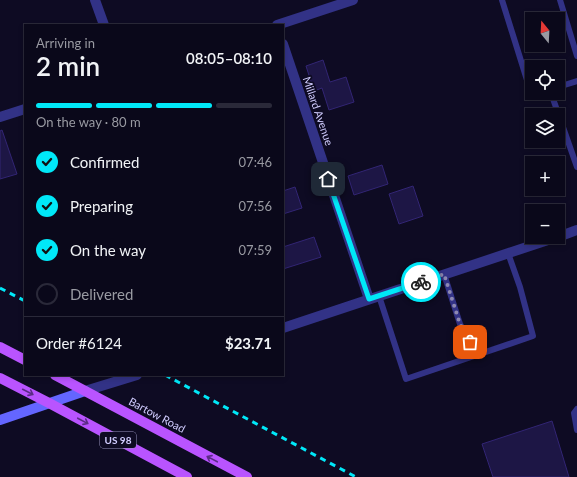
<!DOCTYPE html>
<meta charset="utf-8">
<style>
:root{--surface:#0a081a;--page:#181627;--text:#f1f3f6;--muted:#999aa2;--line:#2a2939;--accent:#00e8f8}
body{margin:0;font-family:Lato,sans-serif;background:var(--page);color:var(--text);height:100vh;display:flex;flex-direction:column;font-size:15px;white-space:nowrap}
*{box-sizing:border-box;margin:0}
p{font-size:13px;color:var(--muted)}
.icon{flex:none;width:22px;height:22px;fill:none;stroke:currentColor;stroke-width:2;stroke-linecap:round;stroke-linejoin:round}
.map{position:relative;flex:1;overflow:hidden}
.panel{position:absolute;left:24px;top:24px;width:260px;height:352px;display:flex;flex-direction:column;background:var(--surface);border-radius:0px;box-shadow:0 2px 6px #0003,0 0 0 1px var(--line)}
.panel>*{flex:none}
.needle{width:26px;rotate:342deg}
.buttons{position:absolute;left:525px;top:12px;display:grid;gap:8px}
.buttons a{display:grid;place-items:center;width:40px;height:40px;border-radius:0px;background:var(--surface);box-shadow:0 2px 6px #0003,0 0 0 1px var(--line);font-size:20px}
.pin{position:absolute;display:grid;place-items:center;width:34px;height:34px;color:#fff;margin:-17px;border-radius:8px;box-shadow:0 2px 6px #0006}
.courier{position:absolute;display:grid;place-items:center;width:40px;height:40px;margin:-20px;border:3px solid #00e8f8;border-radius:50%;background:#fff;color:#222;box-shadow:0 1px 5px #0007}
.overview em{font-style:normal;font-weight:600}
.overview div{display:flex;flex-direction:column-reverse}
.overview{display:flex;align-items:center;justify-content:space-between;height:68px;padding:0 12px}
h1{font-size:26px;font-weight:600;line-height:30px}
.bar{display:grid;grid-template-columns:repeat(4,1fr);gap:6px 4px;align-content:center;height:48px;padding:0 12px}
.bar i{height:5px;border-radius:3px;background:var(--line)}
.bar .selected{background:var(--accent)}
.bar p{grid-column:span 4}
.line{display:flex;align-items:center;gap:10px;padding:0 12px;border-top:1px solid var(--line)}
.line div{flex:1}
ol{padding:0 12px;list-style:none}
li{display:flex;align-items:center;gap:12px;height:44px}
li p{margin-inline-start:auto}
li .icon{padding:4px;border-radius:50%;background:var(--accent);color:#111;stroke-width:4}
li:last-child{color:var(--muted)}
li i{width:22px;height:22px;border:2px solid var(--line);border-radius:50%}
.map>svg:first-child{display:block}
.building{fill:#1d1645;stroke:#322574}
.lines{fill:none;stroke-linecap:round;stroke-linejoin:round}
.lane{stroke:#323286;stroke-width:6}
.street{stroke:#323286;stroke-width:10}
.secondary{stroke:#6466ff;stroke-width:10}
.primary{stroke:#b954ff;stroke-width:10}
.rail{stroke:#00e8f8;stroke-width:3;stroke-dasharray:6 5;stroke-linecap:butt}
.oneway{stroke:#5b2c86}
.done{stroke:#8d89b2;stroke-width:4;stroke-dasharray:0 7.2}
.route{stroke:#00e8f8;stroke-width:5}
.labels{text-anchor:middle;stroke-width:3.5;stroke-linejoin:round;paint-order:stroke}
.shield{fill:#0e0b23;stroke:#9693bd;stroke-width:1}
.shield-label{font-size:10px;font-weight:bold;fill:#d1cdff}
.street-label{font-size:11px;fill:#d1cdff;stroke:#0e0b23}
</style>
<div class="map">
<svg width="577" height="477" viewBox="0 0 577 477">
<rect width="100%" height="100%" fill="#0e0b23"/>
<path class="building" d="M323,60L330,82L346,77L354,102L329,110L322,88L314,91L306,66Z
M2,130L17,174L0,179V131Z
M382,165L388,184L354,195L348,176Z
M413,186L423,216L399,224L389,194Z
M295,187L302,208L283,214V191Z
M314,237L321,257L283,269V247Z
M552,421L569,477H493L482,444Z"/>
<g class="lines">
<path class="lane" d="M502,0L532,96L540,93
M560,0L577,56
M558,87L577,81
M551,93L577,167
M444,274L460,324L478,355
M379,296L406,379L533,336L520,287L508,253
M577,409L574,413L577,430"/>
<path class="street" d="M95,0L104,25
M277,25L353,0
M283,44L369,299
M0,117L25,109
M558,237L577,230
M283,328L557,237
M85,391L137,375"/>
<path class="secondary" d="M0,420L85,391"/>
<path class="primary" d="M0,347L25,360
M55,375L247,477
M0,378L49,403L187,477"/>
<path class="rail" d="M0,288L25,301
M165,375L356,477"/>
</g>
<defs><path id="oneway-shaft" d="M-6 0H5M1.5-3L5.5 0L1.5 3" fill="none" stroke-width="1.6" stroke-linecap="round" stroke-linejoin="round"/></defs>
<g class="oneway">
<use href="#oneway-shaft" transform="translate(28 392) rotate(27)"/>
<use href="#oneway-shaft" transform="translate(83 421) rotate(28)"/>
<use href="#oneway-shaft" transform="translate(212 459) rotate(-152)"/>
</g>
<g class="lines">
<path class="done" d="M421,282L444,274L460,324L470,342"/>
<path class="route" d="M328,179L369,299L421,282"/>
</g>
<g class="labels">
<rect class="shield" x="100" y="432" width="36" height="16" rx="3"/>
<g class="shield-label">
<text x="118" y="444">US 98</text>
</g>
<g class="street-label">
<text transform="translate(318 111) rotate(71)" y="4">Millard Avenue</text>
<text transform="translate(157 415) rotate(28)" y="4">Bartow Road</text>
</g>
</g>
</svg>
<div class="buttons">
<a><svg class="needle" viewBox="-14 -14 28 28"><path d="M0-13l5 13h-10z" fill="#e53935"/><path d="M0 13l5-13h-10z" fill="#999aa2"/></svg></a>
<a><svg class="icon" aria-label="locate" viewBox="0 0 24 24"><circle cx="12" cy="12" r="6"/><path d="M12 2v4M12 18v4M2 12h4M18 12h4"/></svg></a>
<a><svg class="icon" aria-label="layers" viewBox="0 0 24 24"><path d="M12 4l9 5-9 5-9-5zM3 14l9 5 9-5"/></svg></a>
<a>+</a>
<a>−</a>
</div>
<div class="pin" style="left:470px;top:342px;background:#ea580c"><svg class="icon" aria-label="bag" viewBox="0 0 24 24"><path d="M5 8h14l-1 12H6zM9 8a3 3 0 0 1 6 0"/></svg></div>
<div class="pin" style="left:328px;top:179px;background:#1f2937"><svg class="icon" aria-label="home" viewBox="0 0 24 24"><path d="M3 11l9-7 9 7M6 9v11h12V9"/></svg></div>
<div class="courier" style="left:421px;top:282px"><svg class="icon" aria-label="bike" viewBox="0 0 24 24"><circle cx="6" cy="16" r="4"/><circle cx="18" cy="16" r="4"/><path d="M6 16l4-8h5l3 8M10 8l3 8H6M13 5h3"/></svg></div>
<section class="panel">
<div class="overview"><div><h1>2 min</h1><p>Arriving in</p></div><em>08:05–08:10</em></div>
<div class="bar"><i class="selected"></i><i class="selected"></i><i class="selected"></i><i></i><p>On the way · 80 m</p></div>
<ol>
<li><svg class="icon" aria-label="check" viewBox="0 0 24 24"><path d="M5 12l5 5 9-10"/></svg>Confirmed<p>07:46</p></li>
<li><svg class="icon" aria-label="check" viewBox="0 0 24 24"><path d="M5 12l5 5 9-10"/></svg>Preparing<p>07:56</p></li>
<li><svg class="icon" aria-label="check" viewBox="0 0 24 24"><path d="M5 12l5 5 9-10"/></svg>On the way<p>07:59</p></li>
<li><i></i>Delivered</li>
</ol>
<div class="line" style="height:52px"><div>Order #6124</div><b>$23.71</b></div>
</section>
</div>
